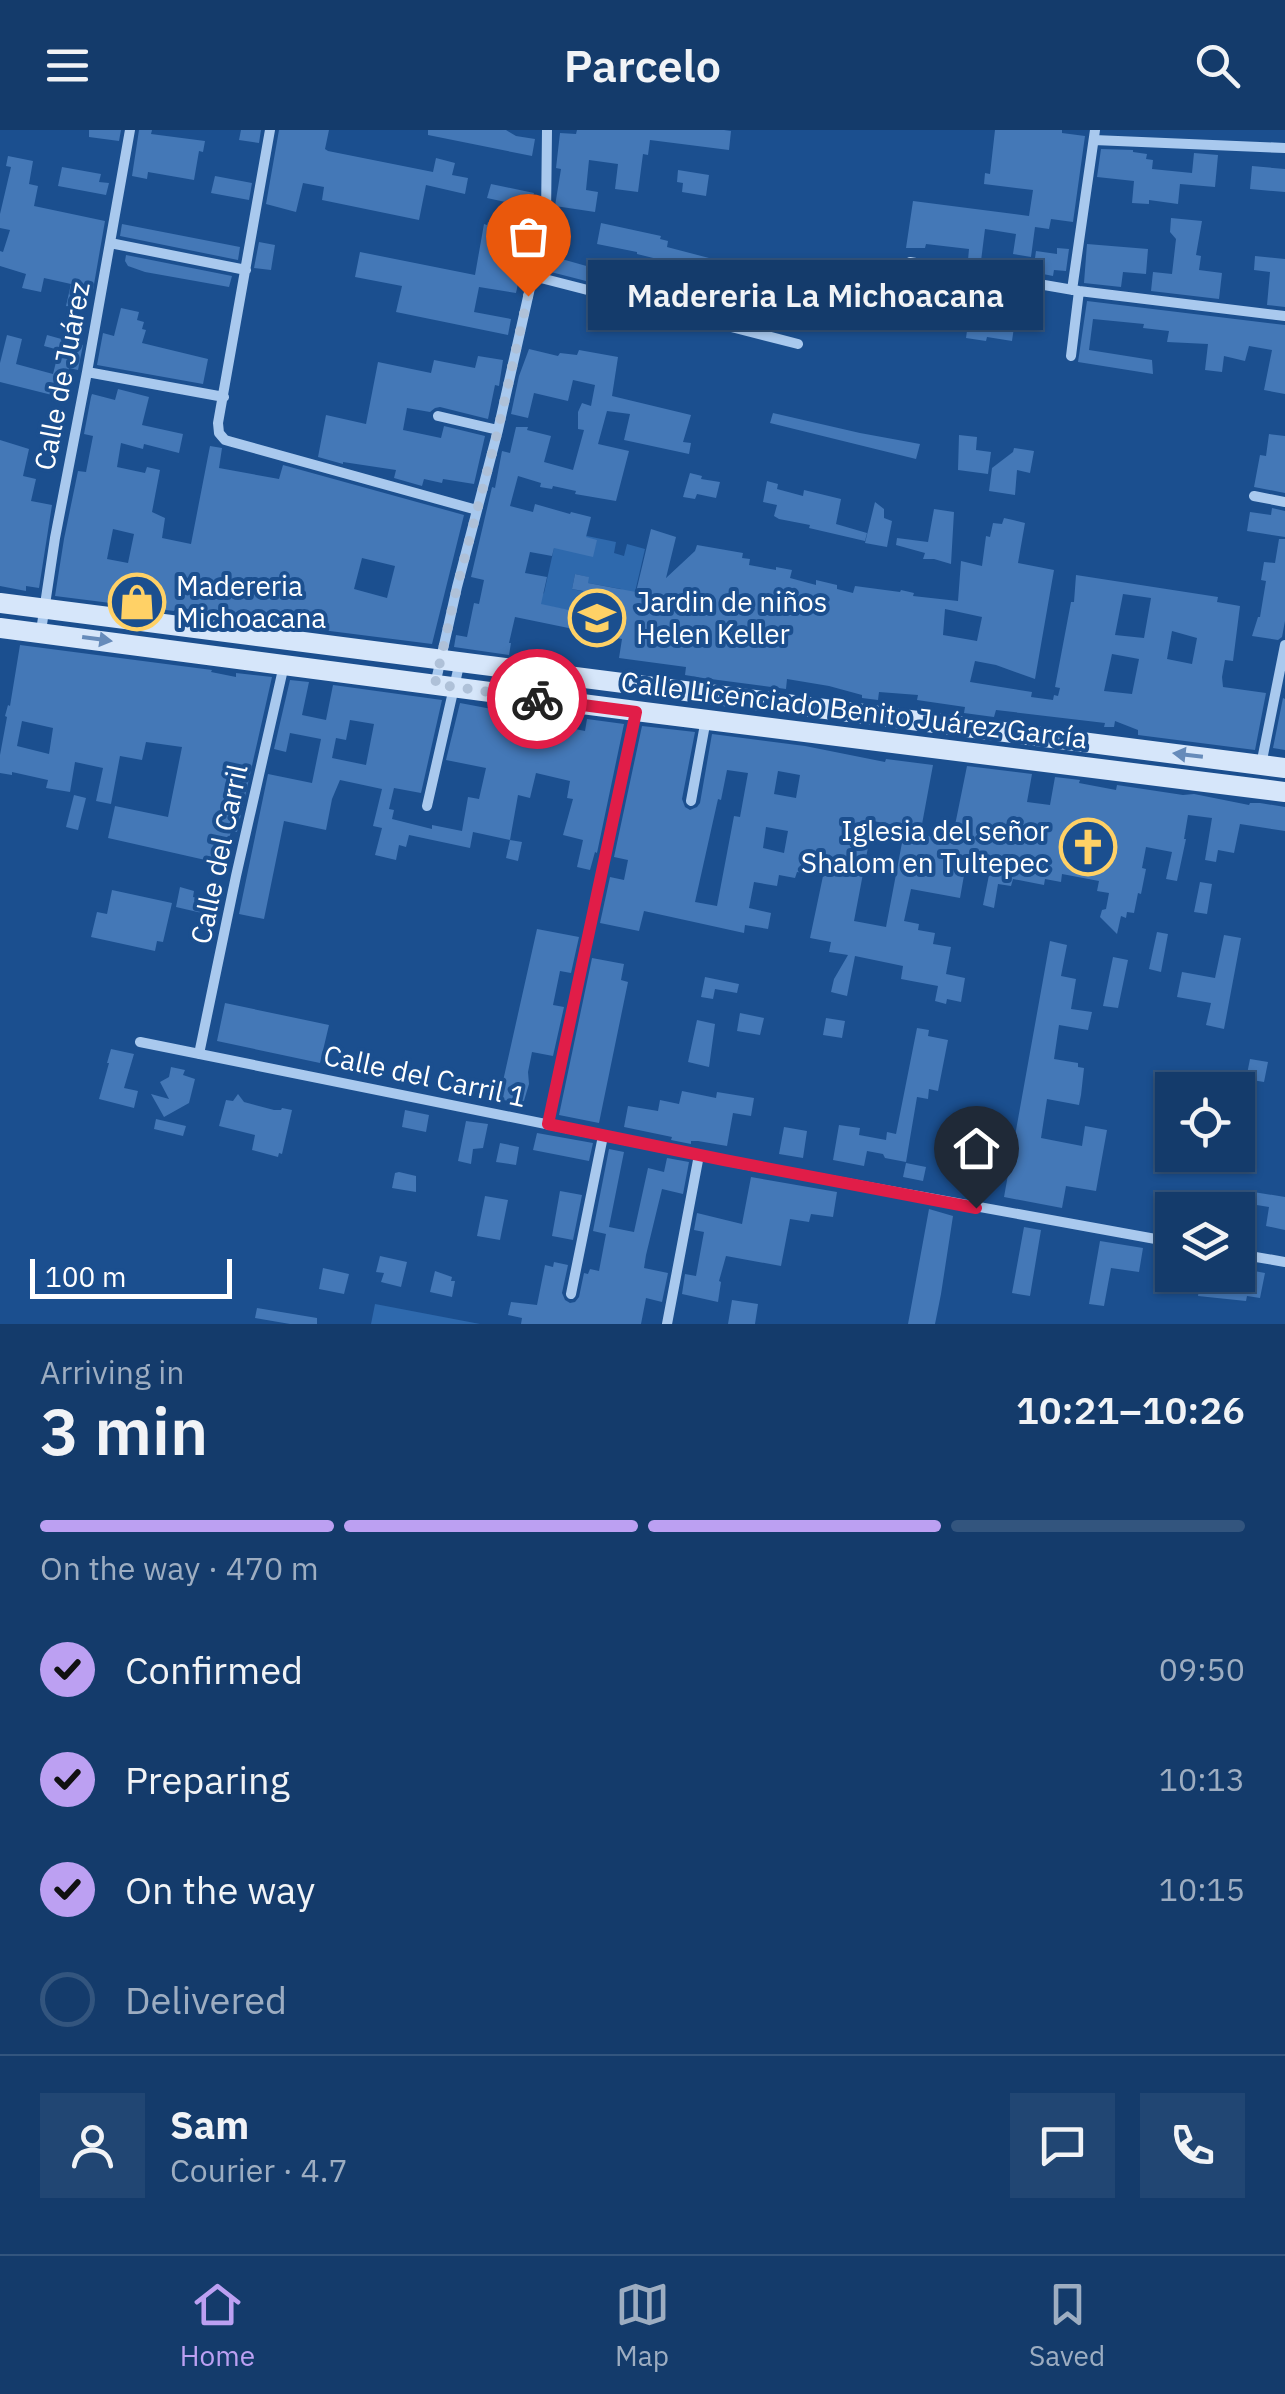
<!DOCTYPE html>
<meta charset="utf-8">
<style>
:root{--surface:#143b6b;--page:#214673;--text:#f1f3f6;--muted:#9dadc1;--line:#33557e;--accent:#bca0f2}
body{margin:0;font-family:"IBM Plex Sans",sans-serif;background:var(--page);color:var(--text);height:100vh;display:flex;flex-direction:column;font-size:38px;white-space:nowrap}
*{box-sizing:border-box;margin:0}
p{font-size:32px;color:var(--muted)}
.icon{flex:none;width:55px;height:55px;fill:none;stroke:currentColor;stroke-width:2;stroke-linecap:round;stroke-linejoin:round}
.map{position:relative;height:1194px;overflow:hidden}
.drawer{display:flex;flex-direction:column;background:var(--surface);flex:1}
.drawer>*{flex:none}
.fabs{position:absolute;left:1155px;top:942px;display:grid;gap:20px}
.fabs a{display:grid;place-items:center;width:100px;height:100px;border-radius:0px;background:var(--surface);box-shadow:0 2px 8px #0004,0 0 0 2px var(--line);font-size:50px}
.scale{position:absolute;left:30px;bottom:25px;width:202px;box-sizing:border-box;padding-left:10px;border:5px solid #fff;border-top:0;font-size:28px;line-height:35px;white-space:nowrap;color:#fff;-webkit-text-stroke:8px #1b4f8f;paint-order:stroke}
.pin{position:absolute;display:grid;place-items:center;width:85px;height:85px;color:#fff;margin:-102px -42px;border-radius:50% 50% 50% 0;rotate:-45deg;box-shadow:0 0 10px #0007}
.pin .icon{rotate:45deg}
.courier{position:absolute;display:grid;place-items:center;width:100px;height:100px;margin:-50px;border:8px solid #e11d48;border-radius:50%;background:#fff;color:#222;box-shadow:0 2px 12px #0007}
.bubble{position:absolute;height:70px;border-radius:0px;background:var(--surface);box-shadow:0 2px 8px #0004,0 0 0 2px var(--line);font-size:32px;font-weight:600;line-height:70px;text-align:center}
.overview em{font-style:normal;font-weight:600}
.overview div{display:flex;flex-direction:column-reverse}
.overview{display:flex;align-items:center;justify-content:space-between;height:170px;padding:0 40px}
h1{font-size:65px;font-weight:600;line-height:75px}
.bar{display:grid;grid-template-columns:repeat(4,1fr);gap:15px 10px;align-content:center;height:120px;padding:0 40px}
.bar i{height:12px;border-radius:8px;background:var(--line)}
.bar .on{background:var(--accent)}
.bar p{grid-column:span 4}
.line{display:flex;align-items:center;gap:25px;padding:0 40px;border-top:2px solid var(--line)}
.line div{flex:1}
.round{display:grid;place-items:center;flex:none;width:105px;height:105px;border-radius:0px;background:var(--page)}
ol{padding:0 40px;list-style:none}
li{display:flex;align-items:center;gap:30px;height:110px}
li p{margin-inline-start:auto}
li .icon{padding:10px;border-radius:50%;background:var(--accent);color:#111;stroke-width:4}
li:last-child{color:var(--muted)}
li i{width:55px;height:55px;border:5px solid var(--line);border-radius:50%}
header{display:flex;justify-content:space-between;align-items:center;height:130px;padding:0 40px;background:var(--surface);font-size:45px;font-weight:600}
.dock{display:flex;justify-content:space-around;align-items:center;height:140px;border-top:2px solid var(--line);background:var(--surface);font-size:28px;color:var(--muted)}
.dock a{display:grid;justify-items:center;gap:5px}
.dock .on{color:var(--accent)}
.map>svg:first-child{display:block}
.green{fill:#2e69ad}
.building{fill:#4478b7;fill-rule:evenodd}
.lines{fill:none;stroke-linecap:round;stroke-linejoin:round}
.street{stroke:#a9c9ee;stroke-width:10}
.secondary{stroke:#d6e6fa;stroke-width:20}
.oneway{fill:#668bba}
.done{stroke:#afc1d8;stroke-width:10;stroke-dasharray:0 18}
.route{stroke:#e11d48;stroke-width:12}
.labels{text-anchor:middle;stroke-width:8;stroke-linejoin:round;paint-order:stroke}
.street-label{font-size:28px;fill:#fff;stroke:#1b4f8f}
.poi-label{font-size:28px;fill:#fff;stroke:#1b4f8f;text-anchor:start}
</style>
<header><svg class="icon" aria-label="menu" viewBox="0 0 24 24"><path d="M4 6h16M4 12h16M4 18h16"/></svg>Parcelo<svg class="icon" aria-label="search" viewBox="0 0 24 24"><circle cx="10" cy="10" r="6"/><path d="M15 15l6 6"/></svg></header>
<div class="map">
<svg width="1285" height="1194" viewBox="0 0 1285 1194">
<rect width="100%" height="100%" fill="#1b4f8f"/>
<path class="green" d="M558,400L616,412L614,423L624,426L627,414L645,419L632,475L621,459L588,453V447L575,444L572,459L586,462L579,482L531,473L544,463Z
M375,1174L480,1194H371Z"/>
<path class="building" d="M89,0H121L119,11L89,7Z
M139,0H152L151,4L205,11L203,22L199,21L194,50L148,42L147,49L132,46Z
M241,0H261L259,13L239,10Z
M279,0H329L325,19L328,21L433,42L436,28L455,33L452,45L468,48L465,64L426,55L419,90L322,70L324,57L303,53L296,82L266,74Z
M428,0H506L516,6L535,9L532,26L428,5Z
M577,0H724L731,1L729,20L650,10L648,25L643,24L638,62L615,59L618,34L589,30L586,60L598,62L595,82L555,76L561,39L556,38L560,3L576,4Z
M995,0H1062V3L1085,6L1073,92L1051,89L1049,99L1035,97L1031,127L1013,124L1016,104L985,99L981,131L968,130L969,119L926,114L925,118H906L913,71L1029,86L1033,60L984,54L985,43L990,44Z
M1101,19L1133,20V22L1147,24L1146,29L1153,30L1152,39L1192,43L1194,23L1218,25L1215,57L1180,54L1178,74L1149,70V74L1132,73L1134,51L1097,47Z
M8,26L33,31L29,54L38,56L34,76L105,91L93,160L89,159L84,180L66,176L71,154L44,148L41,162L22,158L26,144L0,136V121L3,122L10,100L0,98V84L11,37L6,36Z
M1252,36L1285,39V62L1250,59Z
M62,37L101,44L99,52L109,53L106,65L58,56Z
M678,40L709,45L706,66L682,62L683,53L677,52Z
M215,46L252,53L249,70L211,63Z
M491,54L534,63L527,91L531,92L516,163L479,157L474,182L511,189L508,205L396,182L402,156L355,147L360,122L475,145L484,94L487,95L488,92L514,98L519,75L487,68Z
M1171,88L1202,91L1196,125L1201,126L1199,140L1222,143L1219,169L1151,161L1153,142L1172,144L1176,109L1170,102Z
M601,93L661,106L660,109L668,111L667,117L709,128L706,141L637,124V122L597,114Z
M122,94L240,117L238,130L120,106Z
M259,112L275,115L271,140L254,138Z
M1087,114L1148,119L1146,144L1123,142L1121,157L1084,153Z
M1057,118L1069,119L1066,141L1054,140L1053,146L1033,142L1036,121L1057,124Z
M126,125L232,146L229,157L145,142L128,136L125,131Z
M551,126L629,148L625,161L547,141Z
M1255,126L1285,129V177L1267,175L1270,142L1254,140Z
M973,158L994,161L991,179L1016,183L1012,211L987,207L986,211L966,208Z
M1087,171L1285,195V264L1264,260L1272,220L1249,216L1245,231L1224,226L1222,242L1205,240L1208,214L1167,212L1169,201L1143,198L1144,194L1093,189L1089,220L1152,230L1153,244L1078,232Z
M121,178L139,182L137,190L144,192L142,199L146,200L142,213L208,229L203,254L97,235L103,203L114,206Z
M7,205L22,209L16,234L53,244L59,220L44,216L47,205L83,215L78,240L69,238L64,268L0,252V233Z
M529,219L558,226L560,223L577,225L579,220L618,227L612,266L691,285L683,312L691,313L689,324L624,310L630,284L607,281L598,314L629,321L616,371L575,364L576,361L553,356L552,359L540,357L541,353L518,346L510,376L533,382L535,374L570,384L571,382L591,387L586,407L597,410L593,427L554,418L552,426L530,422L525,443L547,447L541,474L579,482L583,461L572,459L575,444L589,447L588,453L636,462L651,399L676,407L666,448L695,421L697,415L743,423L742,428L750,429L749,435L776,440V437L792,440L790,448L816,455V450L837,455V459L853,463L855,456L900,462L901,460L914,463L913,466L958,471L961,431L982,436L986,406L990,407L993,393L1002,394L1004,388L1013,390L1025,393L1018,433L1054,440L1035,549L996,535L975,531L970,552L1032,562L1031,567L1053,570L1054,565L1058,566L1060,558L1055,557L1071,472H1074L1076,445L1218,467L1217,472L1240,476L1233,531L1225,530L1222,547L1223,557L1266,563L1255,620L1138,605V600L1115,591L1114,597H1104L1105,593L996,580L994,587L964,583L965,577L917,570L918,565L879,562L878,570L862,568V565L829,556L787,549L786,559L703,548L685,545L686,537L619,528L622,509L515,487L509,513H511L509,525L454,517L456,505L467,507L474,473L479,474L484,450L471,447L492,357L495,358L502,321L510,323L516,297H528L527,300L551,306L544,332L573,340L584,300L578,299V282L582,273L591,276L595,255L573,250L568,271L534,263L528,288L511,284L519,246ZM1123,464L1151,468L1144,508L1115,505ZM945,479L982,487L977,511L943,505ZM1172,501L1197,508L1192,534L1167,529ZM1112,524L1139,529L1132,564L1104,561Z
M478,226L503,230L499,256L495,255L488,289L440,277L435,278L430,282L407,278L403,300L441,308L444,296L485,306L474,354L443,349L442,353L424,349L422,356L394,348L396,340L343,332V334L318,327L326,285L366,294L378,232L431,243L434,230L475,238Z
M118,259L149,267L142,295L183,304L179,323L144,314L143,319L121,313L117,337L145,343L147,337L160,340L152,382L165,388L162,408L191,414L210,316L222,318L219,338L279,349L283,335L464,385L432,514L267,493L225,486V488L198,485L199,481L177,477L174,481L55,466L64,409L78,341L86,342L93,306L84,304L91,267L92,264L115,270ZM113,399L134,404L128,433L107,429ZM362,428L395,436L387,468L354,459Z
M773,283L860,303L920,314L916,329L770,293Z
M1269,304L1285,306V363L1254,357L1260,325L1266,326Z
M959,305L977,307L976,320L991,322L988,344L958,340Z
M0,310L29,319L23,346L36,349L31,371L52,375L39,458L26,456V461L0,456Z
M1014,318L1034,321L1030,343L1017,340L1015,365L989,361L992,338L1013,322Z
M690,343L702,346L701,349L720,352L716,368L697,364L695,369L683,367Z
M767,351L778,354L777,359L803,366L804,360L841,369L836,394L867,403L865,411L809,398L810,395L779,389L774,386L777,375L763,372Z
M875,372L884,379V388L892,391L887,417L865,413Z
M1272,378L1285,381V407L1247,401L1250,382L1271,385Z
M934,379L954,382L951,434L934,429H923L925,423L896,415L897,408L928,412Z
M1279,409H1285V491L1282,507L1278,510L1252,506L1258,487H1260L1266,451L1261,450L1264,432L1275,433Z
M20,515L212,540L211,542L236,547V543L272,547L237,702L231,701L223,734L108,708L115,676L168,687L182,617L146,612L142,630L120,626L111,674L96,671L103,638L75,632L70,662L46,658L48,650L12,642V645L0,643V625L7,587L5,586L8,575L10,576ZM22,591L53,598L49,624L17,616Z
M290,550L309,552L302,585L326,590L333,555L442,570L421,663L394,658L389,679L394,680L392,689L432,699V695L462,701L468,667L479,669L486,638L446,630L460,573L497,580L498,577L545,587L546,583L567,586L565,597L585,601L587,589L624,594L597,723L595,722L590,740L577,737L583,710L563,705L573,669L567,668L570,651L536,643L530,668L518,665L510,710L473,702L470,718L409,705L406,717L399,715L396,730L375,725L382,698L373,696L382,659L340,650L332,669L326,700L284,691L264,789L239,784L268,644L312,653L321,609L290,603L286,622L274,619ZM350,590L374,594L366,635L332,628L336,608L346,610Z
M1283,568L1285,569V620L1273,618Z
M642,596L695,602L682,669L685,677L690,680L697,677L700,673L712,604L805,616L885,632L886,629L933,635L920,705L952,710L967,636L1032,644L1027,672L1050,675L1055,647L1080,650L1079,653L1116,660L1117,655L1183,665L1194,664L1249,675L1250,673H1260L1285,677V701L1240,694L1234,723L1218,720L1216,732L1205,730L1212,688L1188,685L1184,709H1186L1177,751L1166,749L1172,722L1146,717L1142,738L1146,739L1141,764L1138,763L1134,783L1127,782L1126,788L1121,786L1117,804L1100,787L1102,780L1106,779L1109,763L1097,761L1099,751L1062,744L1061,752L1045,749L1044,755L1013,749L1011,756L998,754L994,778L983,775L990,740L966,734L960,768L911,759L904,791L919,794L918,800L935,803L933,814L951,817L946,844L965,848L961,872L947,869L946,874L935,871L938,856L901,849L903,836L855,826L847,866L831,862L834,849L848,825L829,822L831,812L810,808L823,746L797,742L795,748L779,745L777,756L754,752L749,778L771,783L768,799L745,795L744,803L644,781L639,801L600,793L610,747L624,750L628,730L614,727ZM727,640L748,643L740,687L734,686L717,776L695,772L718,669L721,670ZM778,641L800,645L796,668L774,664ZM873,691L905,697L886,797L854,791ZM766,697L788,701L784,723L763,718Z
M74,665L86,668L78,700L66,697Z
M510,710L522,712L518,731L506,728Z
M1200,752L1212,754L1207,784L1194,782Z
M180,757L194,761L193,767L221,774L219,787L176,777Z
M112,760L172,773L163,812L157,811L155,821L91,807L97,782L107,784Z
M537,799L579,807L571,843L560,841L553,875L564,877L553,926L532,922L528,942L529,954L523,974L499,969Z
M1157,802L1168,804L1161,842L1149,839Z
M1224,805L1241,808L1224,899L1206,895L1211,873L1177,867L1182,842L1215,848Z
M1050,811L1067,815L1061,846L1076,849L1071,879L1092,882L1088,900L1059,895L1054,929L1078,933V937L1084,938L1081,965L1079,975L1047,969L1041,1008L1082,1016L1085,996L1107,1000L1096,1061L1066,1056L1062,1078L1004,1067Z
M1113,827L1128,830L1118,878L1103,876Z
M592,828L624,834L621,850L628,852L599,993L559,985Z
M705,847L739,854L737,863L715,859L713,869L701,867Z
M225,873L329,895L320,933L217,911Z
M740,883L764,888L760,905L737,901Z
M826,888L845,891L842,908L823,905Z
M697,890L715,894L709,937L688,932Z
M917,898L929,900L928,906L948,910L938,961L929,959L928,969L917,967L906,1032L885,1028L883,1024L867,1021L864,1036L833,1030L839,995L860,998L859,1005L886,1010L887,1002L896,1004Z
M111,919L134,924L124,958L138,961L134,978L99,969L109,933H107Z
M1250,929L1268,932L1264,952L1246,949Z
M171,937L185,940L183,945L195,949L189,973L164,987L151,964L169,969L160,952L169,947Z
M682,961L716,968L717,962L754,968L751,986L733,983L727,1016L698,1011H691V1014L671,1010L672,1007L624,997L628,976L658,981L660,970L679,974Z
M238,964L244,972L274,980H281L282,978L292,980L282,1024L279,1023L278,1027L252,1020L255,1005L219,996L226,970L233,971Z
M405,980L429,985L426,1002L402,997Z
M156,989L186,996L183,1006L154,999Z
M466,991L488,994L483,1018L473,1019L471,1034L458,1031Z
M784,997L807,1001L803,1028L779,1024Z
M537,1003L593,1013L589,1031L533,1020Z
M500,1013L519,1017L516,1035L496,1032Z
M609,1019L624,1022L609,1097L634,1102L648,1038L664,1042L667,1028L689,1032L683,1064L662,1059L646,1125L644,1138L668,1143L662,1172L646,1168L641,1194H521L522,1188L508,1185L511,1172L537,1175L545,1135L553,1137L554,1132L568,1135L562,1163L565,1170L570,1173L575,1172L579,1167L584,1143L588,1144L590,1139L599,1141L606,1104L593,1101Z
M962,1032L982,1035L978,1061L958,1058Z
M906,1033L926,1037L923,1051L903,1047Z
M399,1042L416,1046V1062L392,1058L395,1043Z
M751,1047L837,1062L833,1087L811,1084L809,1092L790,1089L781,1136L726,1126L719,1151L721,1152L718,1172L682,1164L685,1144L696,1146L704,1102L694,1100L697,1083L742,1094Z
M1241,1060L1285,1067V1100L1266,1096L1269,1077L1238,1072Z
M560,1061L582,1065L573,1110L552,1106Z
M485,1066L508,1070L500,1110L477,1106Z
M929,1079L953,1086L941,1164L935,1194H908Z
M1024,1097L1041,1100L1030,1166L1012,1163Z
M1100,1111L1143,1118L1139,1142L1111,1138L1104,1176L1089,1174Z
M380,1126L407,1132L401,1157L381,1152L384,1143L376,1142Z
M323,1138L349,1144L344,1164L319,1159Z
M1238,1138L1265,1143L1260,1168L1247,1166L1246,1171L1198,1166L1200,1154L1219,1156L1222,1145H1238Z
M435,1141L452,1147L451,1151H455L452,1167L430,1162Z
M732,1170L758,1174L755,1194H728Z
M257,1178L317,1188V1194H290L255,1188Z"/>
<g class="lines">
<path class="street" d="M270,0L218,293L219,303L225,310L232,312L477,380
M1094,10L1285,18
M110,113L246,140
M910,132L1079,161L1285,186
M533,146L798,214
M1072,160L1095,0
M1071,226L1079,161
M87,242L224,267
M438,286L498,300
M1254,366L1285,372
M41,501L55,408L87,242L130,0
M435,555L457,457L498,300L546,87L547,0
M1261,635L1285,515
M691,671L706,589
M427,676L460,531
M140,912L748,1035L1172,1112
M199,924L236,746L284,535
M548,994L636,581
M1238,1124L1285,1132
M571,1164L603,1006
M667,1194L699,1025"/>
<path class="secondary" d="M0,473L1285,638
M0,498L636,581L1285,662"/>
</g>
<defs><path id="oneway-solid" d="M-6-.8H1V-3.2L6.5 0L1 3.2V.8H-6Z" transform="scale(2.5)"/></defs>
<g class="oneway">
<use href="#oneway-solid" transform="translate(97 509) rotate(8)"/>
<use href="#oneway-solid" transform="translate(1188 625) rotate(-173)"/>
</g>
<g class="lines">
<path class="done" d="M528,166L498,300L457,457L435,554L537,569"/>
<path class="route" d="M537,569L636,582L548,994L724,1030L976,1078"/>
</g>
<defs>
<g id="shop-ring" transform="scale(2.875)"><circle r="9.5" fill="#1b4f8f" stroke="#ffd166" stroke-width="1.5"/><path d="M-5-2.5h2.3a2.7 3.5 0 0 1 5.4 0H5L5.5 6h-11ZM-1.5-2.5h3a1.5 2.3 0 0 0-3 0Z" fill="#ffd166"/></g>
<g id="school-ring" transform="scale(2.875)"><circle r="9.5" fill="#1b4f8f" stroke="#ffd166" stroke-width="1.5"/><path d="M0-5L7-2L0 1L-7-2ZM-4 1L0 2.5L4 1V4Q0 6-4 4Z" fill="#ffd166"/></g>
<g id="church-ring" transform="scale(2.875)"><circle r="9.5" fill="#1b4f8f" stroke="#ffd166" stroke-width="1.5"/><path d="M-1.2-6h2.4v3.5h3.3v2.4h-3.3V6h-2.4V-.1h-3.3v-2.4h3.3Z" fill="#ffd166"/></g>
</defs>
<g fill-rule="evenodd">
<use href="#shop-ring" x="137" y="472"/>
<use href="#school-ring" x="597" y="488"/>
<use href="#church-ring" x="1088" y="717"/>
</g>
<g class="labels">
<g class="street-label">
<text transform="translate(62 246) rotate(-79)" y="10">Calle de Juárez</text>
<text transform="translate(854 580) rotate(7)" y="10">Calle Licenciado Benito Juárez García</text>
<text transform="translate(219 724) rotate(-78)" y="10">Calle del Carril</text>
<text transform="translate(425 946) rotate(12)" y="10">Calle del Carril 1</text>
</g>
<g class="poi-label">
<text x="176" y="466">Madereria<tspan x="176" dy="32">Michoacana</tspan></text>
<text x="636" y="482">Jardin de niños<tspan x="636" dy="32">Helen Keller</tspan></text>
<text x="1049" y="711" text-anchor="end">Iglesia del señor<tspan x="1049" dy="32">Shalom en Tultepec</tspan></text>
</g>
</g>
</svg>
<div class="fabs">
<a><svg class="icon" aria-label="locate" viewBox="0 0 24 24"><circle cx="12" cy="12" r="6"/><path d="M12 2v4M12 18v4M2 12h4M18 12h4"/></svg></a>
<a><svg class="icon" aria-label="layers" viewBox="0 0 24 24"><path d="M12 4l9 5-9 5-9-5zM3 14l9 5 9-5"/></svg></a>
</div>
<div class="scale">100 m</div>
<div class="pin" style="left:528px;top:166px;background:#ea580c"><svg class="icon" aria-label="bag" viewBox="0 0 24 24"><path d="M5 8h14l-1 12H6zM9 8a3 3 0 0 1 6 0"/></svg></div>
<div class="pin" style="left:976px;top:1078px;background:#1f2937"><svg class="icon" aria-label="home" viewBox="0 0 24 24"><path d="M3 11l9-7 9 7M6 9v11h12V9"/></svg></div>
<div class="courier" style="left:537px;top:569px"><svg class="icon" aria-label="bike" viewBox="0 0 24 24"><circle cx="6" cy="16" r="4"/><circle cx="18" cy="16" r="4"/><path d="M6 16l4-8h5l3 8M10 8l3 8H6M13 5h3"/></svg></div>
<div class="bubble" style="left:588px;top:130px;width:455px">Madereria La Michoacana</div>
</div>
<section class="drawer">
<div class="overview"><div><h1>3 min</h1><p>Arriving in</p></div><em>10:21–10:26</em></div>
<div class="bar"><i class="on"></i><i class="on"></i><i class="on"></i><i></i><p>On the way · 470 m</p></div>
<ol>
<li><svg class="icon" aria-label="check" viewBox="0 0 24 24"><path d="M5 12l5 5 9-10"/></svg>Confirmed<p>09:50</p></li>
<li><svg class="icon" aria-label="check" viewBox="0 0 24 24"><path d="M5 12l5 5 9-10"/></svg>Preparing<p>10:13</p></li>
<li><svg class="icon" aria-label="check" viewBox="0 0 24 24"><path d="M5 12l5 5 9-10"/></svg>On the way<p>10:15</p></li>
<li><i></i>Delivered</li>
</ol>
<div class="line" style="height:180px"><a class="round"><svg class="icon" aria-label="person" viewBox="0 0 24 24"><circle cx="12" cy="8" r="4"/><path d="M4 21q1-7 8-7t8 7"/></svg></a><div><b>Sam</b><p>Courier · 4.7</p></div><a class="round"><svg class="icon" aria-label="chat" viewBox="0 0 24 24"><path d="M4 5h16v11H9l-5 4z"/></svg></a><a class="round"><svg class="icon" aria-label="phone" viewBox="0 0 24 24"><path d="M5 4h4l2 5-3 2q2 4 5 5l2-3 5 2v4C11 20 4 13 5 4z"/></svg></a></div>
</section>
<nav class="dock">
<a class="on"><svg class="icon" aria-label="home" viewBox="0 0 24 24"><path d="M3 11l9-7 9 7M6 9v11h12V9"/></svg>Home</a>
<a><svg class="icon" aria-label="map" viewBox="0 0 24 24"><path d="M3 6l6-2 6 2 6-2v14l-6 2-6-2-6 2zM9 4v14M15 6v14"/></svg>Map</a>
<a><svg class="icon" aria-label="saved" viewBox="0 0 24 24"><path d="M7 4h10v16l-5-4-5 4z"/></svg>Saved</a>
</nav>
